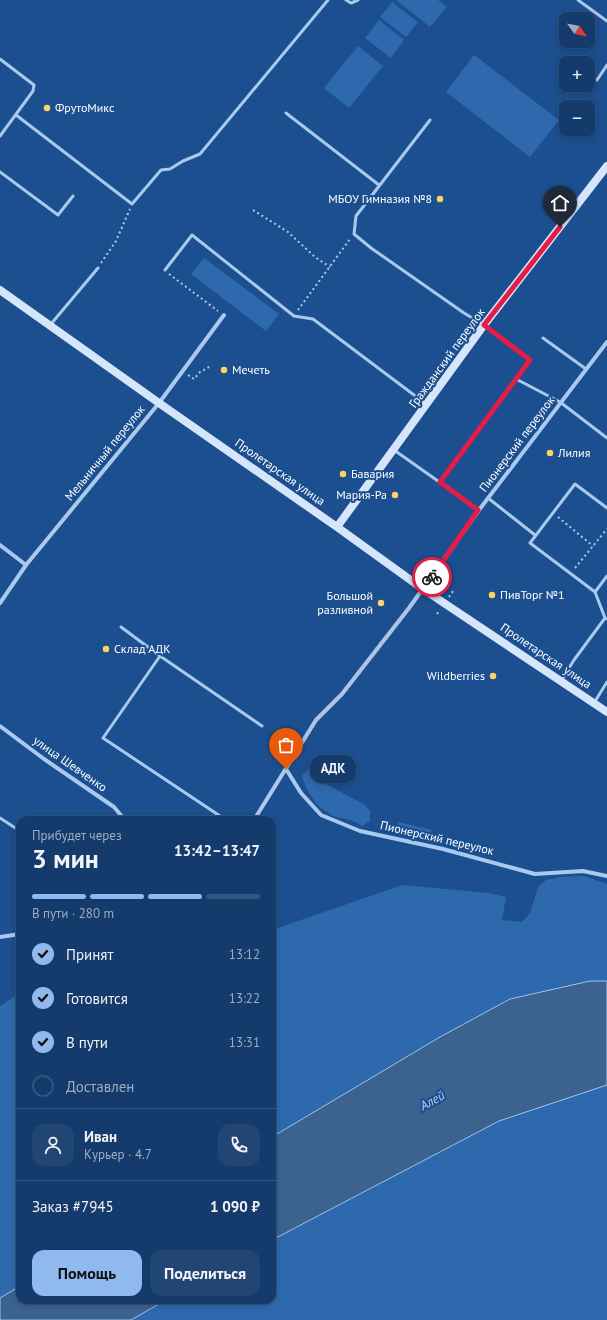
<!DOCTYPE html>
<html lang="ru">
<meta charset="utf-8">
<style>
:root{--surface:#143b6b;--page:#214673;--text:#f1f3f6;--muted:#9dadc1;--line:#33557e;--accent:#90b9f0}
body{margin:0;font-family:"PT Sans",sans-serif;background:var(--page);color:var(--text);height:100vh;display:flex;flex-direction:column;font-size:15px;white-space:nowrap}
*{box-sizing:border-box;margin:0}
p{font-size:13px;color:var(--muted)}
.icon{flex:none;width:22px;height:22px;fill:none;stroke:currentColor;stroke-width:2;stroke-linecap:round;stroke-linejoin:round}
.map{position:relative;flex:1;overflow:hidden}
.panel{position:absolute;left:16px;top:816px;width:260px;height:488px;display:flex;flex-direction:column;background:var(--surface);border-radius:12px;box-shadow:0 2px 6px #0003,0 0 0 1px var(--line)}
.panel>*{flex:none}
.needle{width:26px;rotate:123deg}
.buttons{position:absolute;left:559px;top:12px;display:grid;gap:8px}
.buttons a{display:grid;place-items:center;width:36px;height:36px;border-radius:8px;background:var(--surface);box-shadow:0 2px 6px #0003,0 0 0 1px var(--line);font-size:20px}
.pin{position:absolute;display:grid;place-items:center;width:34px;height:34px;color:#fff;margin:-41px -17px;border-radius:50% 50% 50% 0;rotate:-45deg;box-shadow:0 0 4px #0007}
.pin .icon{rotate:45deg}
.courier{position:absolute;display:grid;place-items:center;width:40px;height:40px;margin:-20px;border:3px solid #e11d48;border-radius:50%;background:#fff;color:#222;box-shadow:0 1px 5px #0007}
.bubble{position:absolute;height:28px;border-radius:12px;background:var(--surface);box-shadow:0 2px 6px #0003,0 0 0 1px var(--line);font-size:13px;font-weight:800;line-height:28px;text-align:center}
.head em{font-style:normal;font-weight:800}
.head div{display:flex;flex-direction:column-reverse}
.head{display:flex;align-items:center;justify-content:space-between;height:68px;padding:0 16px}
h1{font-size:26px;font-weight:800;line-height:30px}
.bar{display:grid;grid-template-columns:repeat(4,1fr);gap:6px 4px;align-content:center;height:48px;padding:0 16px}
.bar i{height:5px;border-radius:3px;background:var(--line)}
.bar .current{background:var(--accent)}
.bar p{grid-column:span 4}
.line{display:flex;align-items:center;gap:10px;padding:0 16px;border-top:1px solid var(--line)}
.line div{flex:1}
.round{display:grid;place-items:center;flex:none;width:42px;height:42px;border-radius:12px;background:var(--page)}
ol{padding:0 16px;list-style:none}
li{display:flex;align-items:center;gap:12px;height:44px}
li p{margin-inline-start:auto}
li .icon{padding:4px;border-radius:50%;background:var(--accent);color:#111;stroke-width:4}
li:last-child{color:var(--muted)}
li i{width:22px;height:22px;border:2px solid var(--line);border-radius:50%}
.primary-button{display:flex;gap:8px;margin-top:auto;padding:8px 16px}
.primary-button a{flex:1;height:46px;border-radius:12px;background:var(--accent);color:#111;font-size:16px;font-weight:800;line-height:46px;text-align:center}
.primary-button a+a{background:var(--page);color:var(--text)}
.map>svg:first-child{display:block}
.green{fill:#2e69ad}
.water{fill:#3c6290;stroke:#9cc4f0}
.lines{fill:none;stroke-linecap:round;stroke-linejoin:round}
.path{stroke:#a9c9ee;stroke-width:2;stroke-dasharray:2 3;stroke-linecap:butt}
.lane{stroke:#a9c9ee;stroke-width:3}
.street{stroke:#a9c9ee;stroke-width:4}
.secondary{stroke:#d6e6fa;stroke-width:8}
.done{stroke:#afc1d8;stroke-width:4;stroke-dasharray:0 7.2}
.route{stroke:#e11d48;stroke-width:5}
.poi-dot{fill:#ffd166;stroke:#1b4f8f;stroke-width:1.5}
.labels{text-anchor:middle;stroke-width:4;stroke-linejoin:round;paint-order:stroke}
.poi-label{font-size:12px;fill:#fff;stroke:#1b4f8f;text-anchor:start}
.street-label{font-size:12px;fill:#fff;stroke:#1b4f8f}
.water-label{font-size:13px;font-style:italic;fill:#b5d3f5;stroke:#1b4f8f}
</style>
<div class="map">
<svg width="607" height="1320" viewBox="0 0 607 1320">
<rect width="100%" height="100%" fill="#1b4f8f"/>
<path class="green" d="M396,0H438L447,7L430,27Z
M392,2L418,22L406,37L380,17Z
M379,20L404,40L391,58L365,38Z
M358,46L383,66L349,108L324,88Z
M474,55L559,120L530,157L446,92Z
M204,258L279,314L266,331L191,274Z
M310,768L316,772L320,781L365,805L370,811V821L362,826L356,822L333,816L317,805L306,788L302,776Z
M398,822L432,830L427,841L398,831Z
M584,876L607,884V981H590L510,999L440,1037L272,1137V930L402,885L489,893L506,897L502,920L522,922L530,913L538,887L546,880L560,877Z
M20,993V1286L0,1298V1006Z
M607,1085V1320H131L166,1300H272V1240L499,1121Z"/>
<path class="water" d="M590,981H607V1085L499,1121L272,1240V1137L440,1037L510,999Z
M20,1286V1300H166L131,1320H0V1298Z"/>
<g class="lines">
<path class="path" d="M253,210L288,232L315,257L330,267
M101,263L116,241L130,209
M169,274L218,311
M298,310L350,239
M188,375L194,379L200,372L211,366
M558,517L593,546
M575,568L607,529
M449,597L453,591
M437,614L440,610"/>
<path class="lane" d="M346,0L351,3L358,0
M578,0L607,21
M0,59L34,85L33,91L0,136
M597,80L607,65
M286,113L379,185
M16,115L132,204L161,170L170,169L183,161L200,154L328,0
M430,120L356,216L354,234L371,248L464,313L484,325L530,360L440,482
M0,172L58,215L73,196
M165,270L192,235L294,316L313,319L426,404
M51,324L98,268
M543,338L586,369
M516,379L560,402L607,438
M394,450L479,510
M488,498L535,535
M607,508L575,484L530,543L595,592L607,576
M595,592L605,618
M121,627L160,656
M561,681L574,660L605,618L607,619
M594,703L607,682
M0,818L20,831
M226,820L103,738L160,656L262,726"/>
<path class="street" d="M0,545L26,565
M0,603L26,565L159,403L224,315
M0,726L44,759L114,807L125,820
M286,769L301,793L321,815L360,831L443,849L535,874L583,871L607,876
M254,820L316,720L342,694L409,608L479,510L607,342
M0,937L20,934"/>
<path class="secondary" d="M0,290L159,403L337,527L423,589L607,712
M337,527L484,325L607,166"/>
</g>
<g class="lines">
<path class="done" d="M286,769L316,720L342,694L409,608L432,577"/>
<path class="route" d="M432,577L478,510L440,482L530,360L484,325L560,227"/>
</g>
<g class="poi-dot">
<circle cx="47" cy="108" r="4"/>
<circle cx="440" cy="199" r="4"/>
<circle cx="224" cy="370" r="4"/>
<circle cx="550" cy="453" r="4"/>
<circle cx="343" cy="474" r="4"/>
<circle cx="395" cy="495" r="4"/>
<circle cx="492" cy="595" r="4"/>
<circle cx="381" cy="603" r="4"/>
<circle cx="106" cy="649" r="4"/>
<circle cx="493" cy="676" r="4"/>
</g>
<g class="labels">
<g class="poi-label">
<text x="55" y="112">ФрутоМикс</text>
<text x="432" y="203" text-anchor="end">МБОУ Гимназия №8</text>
<text x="232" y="374">Мечеть</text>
<text x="558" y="457">Лилия</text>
<text x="351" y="478">Бавария</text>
<text x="387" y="499" text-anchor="end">Мария-Ра</text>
<text x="500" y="599">ПивТорг №1</text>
<text x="373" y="600" text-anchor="end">Большой<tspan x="373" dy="14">разливной</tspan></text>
<text x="114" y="653">Склад АДК</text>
<text x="485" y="680" text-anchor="end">Wildberries</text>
</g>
<g class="street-label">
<text transform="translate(447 358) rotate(-54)" y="4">Гражданский переулок</text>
<text transform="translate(517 444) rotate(-53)" y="4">Пионерский переулок</text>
<text transform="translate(105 453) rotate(-51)" y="4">Мельничный переулок</text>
<text transform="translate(280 472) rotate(35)" y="4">Пролетарская улица</text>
<text transform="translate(546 656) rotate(34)" y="4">Пролетарская улица</text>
<text transform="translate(70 764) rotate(35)" y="4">улица Шевченко</text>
<text transform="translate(437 838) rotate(13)" y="4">Пионерский переулок</text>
</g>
<g class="water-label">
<text transform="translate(432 1100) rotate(-29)" y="5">Алей</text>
</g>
</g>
</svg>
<div class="buttons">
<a><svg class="needle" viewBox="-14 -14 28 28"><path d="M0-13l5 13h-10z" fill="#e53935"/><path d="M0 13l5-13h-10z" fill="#9dadc1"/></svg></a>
<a>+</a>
<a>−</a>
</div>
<div class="pin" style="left:286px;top:769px;background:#ea580c"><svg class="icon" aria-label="bag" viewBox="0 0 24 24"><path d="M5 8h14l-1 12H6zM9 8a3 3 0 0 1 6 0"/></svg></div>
<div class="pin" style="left:560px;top:227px;background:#1f2937"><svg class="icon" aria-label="home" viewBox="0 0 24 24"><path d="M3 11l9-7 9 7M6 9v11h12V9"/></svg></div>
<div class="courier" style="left:432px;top:577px"><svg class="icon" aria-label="bike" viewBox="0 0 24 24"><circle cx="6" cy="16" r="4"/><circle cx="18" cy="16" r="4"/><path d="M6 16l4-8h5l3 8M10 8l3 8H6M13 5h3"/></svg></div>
<div class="bubble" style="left:310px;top:755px;width:46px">АДК</div>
<section class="panel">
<div class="head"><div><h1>3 мин</h1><p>Прибудет через</p></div><em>13:42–13:47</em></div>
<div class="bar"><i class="current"></i><i class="current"></i><i class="current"></i><i></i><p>В пути · 280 m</p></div>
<ol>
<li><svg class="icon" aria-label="check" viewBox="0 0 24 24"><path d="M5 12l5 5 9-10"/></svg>Принят<p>13:12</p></li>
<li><svg class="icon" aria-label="check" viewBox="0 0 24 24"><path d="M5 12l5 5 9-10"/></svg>Готовится<p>13:22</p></li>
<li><svg class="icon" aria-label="check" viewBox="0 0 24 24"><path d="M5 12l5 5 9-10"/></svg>В пути<p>13:31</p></li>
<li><i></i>Доставлен</li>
</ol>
<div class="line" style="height:72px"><a class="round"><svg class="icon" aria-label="person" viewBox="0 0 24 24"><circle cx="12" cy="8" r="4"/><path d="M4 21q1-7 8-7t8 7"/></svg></a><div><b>Иван</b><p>Курьер · 4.7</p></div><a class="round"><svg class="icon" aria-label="phone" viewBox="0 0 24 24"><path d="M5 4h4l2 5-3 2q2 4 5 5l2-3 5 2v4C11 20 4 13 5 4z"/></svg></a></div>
<div class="line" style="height:52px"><div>Заказ #7945</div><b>1 090 ₽</b></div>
<div class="primary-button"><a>Помощь</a><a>Поделиться</a></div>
</section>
</div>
